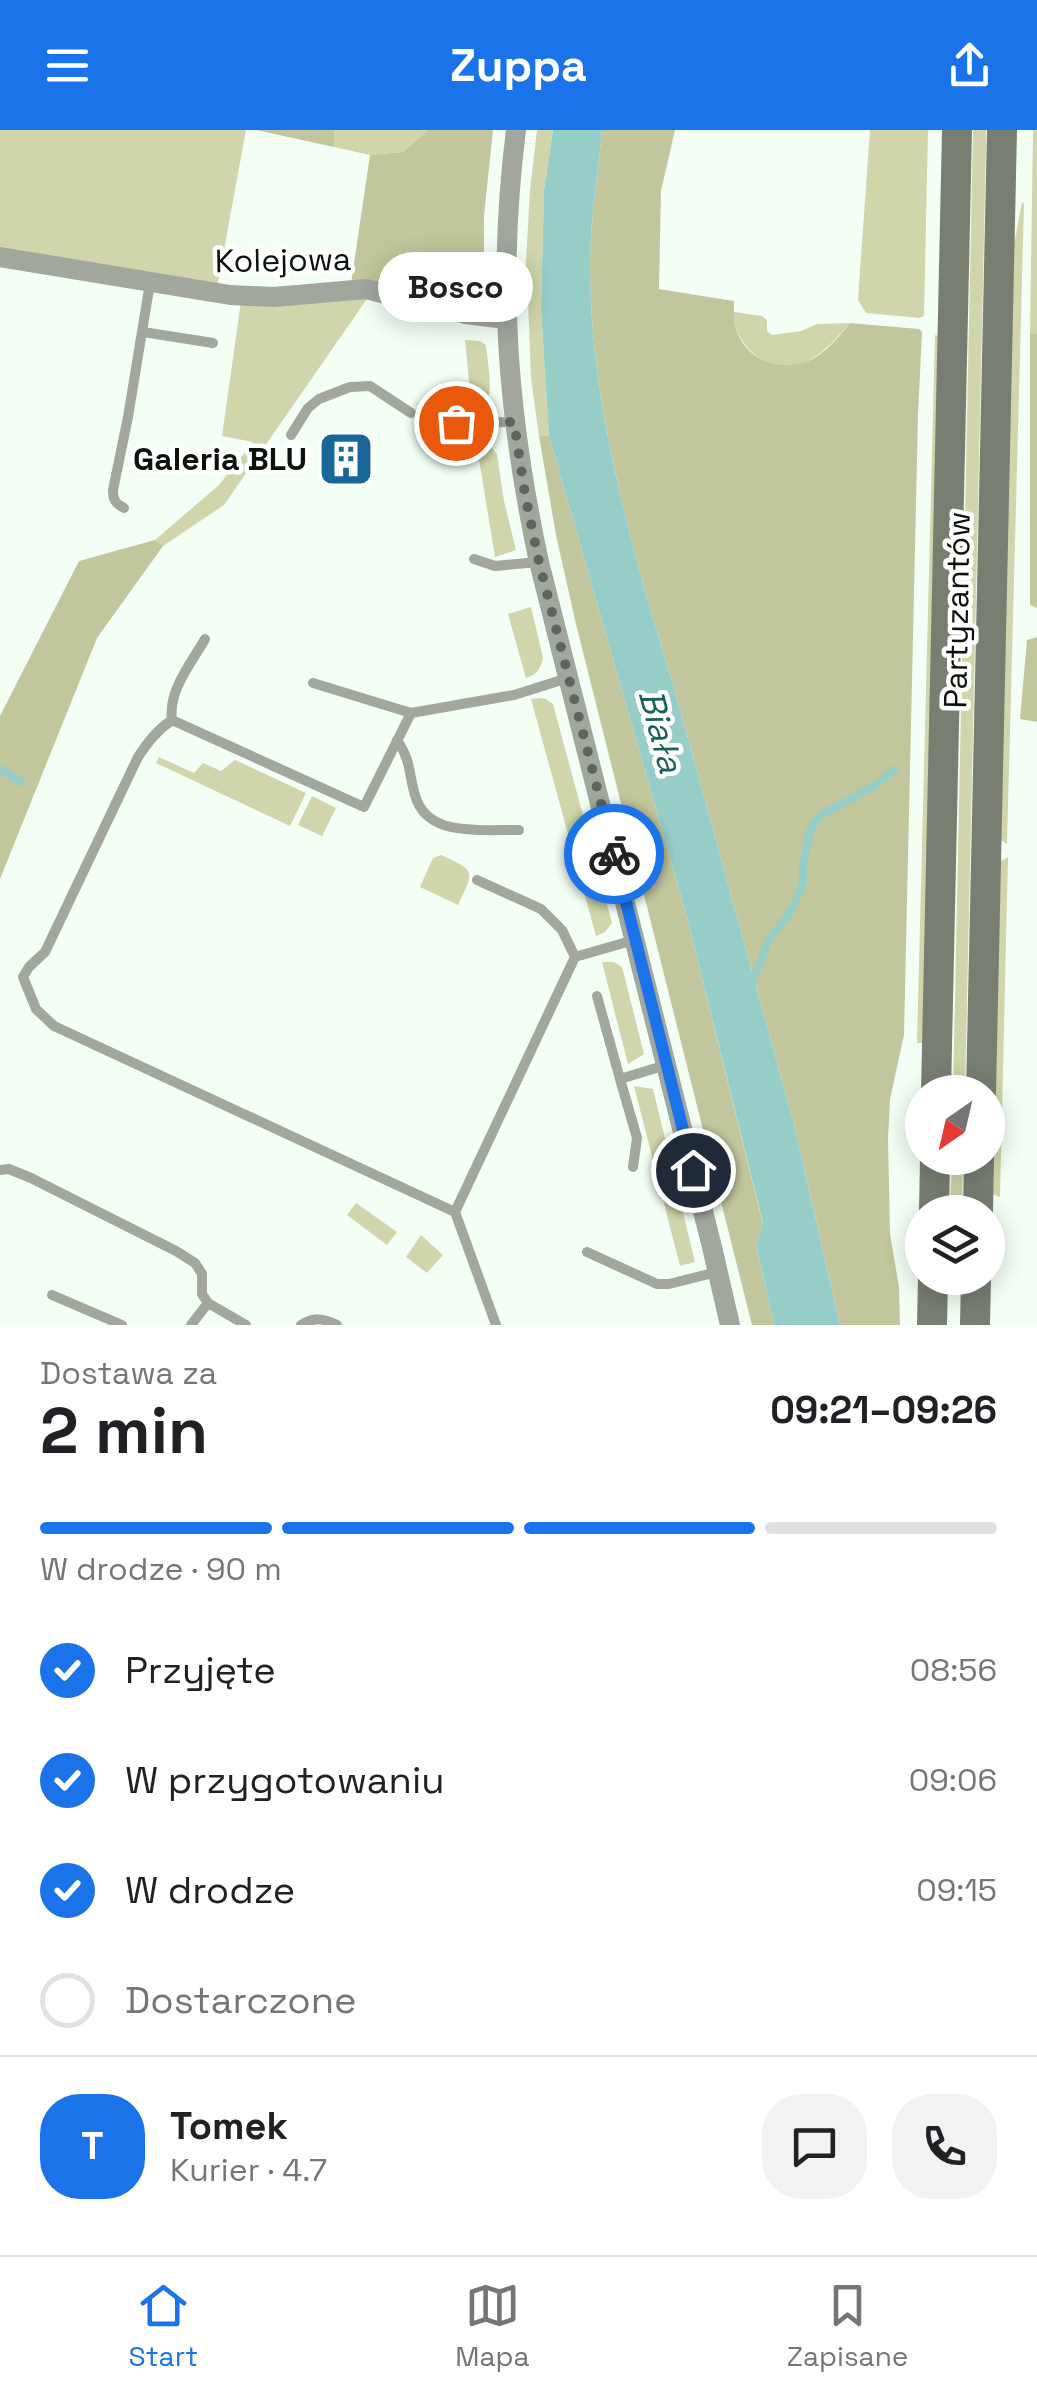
<!DOCTYPE html>
<html lang="pl">
<meta charset="utf-8">
<style>
:root{--surface:#fff;--page:#f2f2f2;--text:#202124;--muted:#757577;--line:#e0e0e0;--accent:#1a73e8}
body{margin:0;font-family:"Space Grotesk",sans-serif;background:var(--page);color:var(--text);height:100vh;display:flex;flex-direction:column;font-size:38px;white-space:nowrap}
*{box-sizing:border-box;margin:0}
p{font-size:32px;color:var(--muted)}
.icon{flex:none;width:55px;height:55px;fill:none;stroke:currentColor;stroke-width:2;stroke-linecap:round;stroke-linejoin:round}
.map{position:relative;height:1195px;overflow:hidden}
.details{display:flex;flex-direction:column;background:var(--surface);flex:1}
.details>*{flex:none}
.needle{width:65px;rotate:214deg}
.buttons{position:absolute;left:905px;top:945px;display:grid;gap:20px}
.buttons a{display:grid;place-items:center;width:100px;height:100px;border-radius:50%;background:var(--surface);box-shadow:0 5px 25px #0003;font-size:50px}
.pin{position:absolute;display:grid;place-items:center;width:85px;height:85px;color:#fff;margin:-42px;border:5px solid #fff;border-radius:50%;box-shadow:0 2px 10px #0007}
.courier{position:absolute;display:grid;place-items:center;width:100px;height:100px;margin:-50px;border:8px solid #1a73e8;border-radius:50%;background:#fff;color:#222;box-shadow:0 2px 12px #0007}
.bubble{position:absolute;height:70px;border-radius:35px;background:var(--surface);box-shadow:0 5px 25px #0003;font-size:32px;font-weight:600;line-height:70px;text-align:center}
.headline em{font-style:normal;font-weight:600}
.headline div{display:flex;flex-direction:column-reverse}
.headline{display:flex;align-items:center;justify-content:space-between;height:170px;padding:0 40px}
h1{font-size:65px;font-weight:600;line-height:75px}
.bar{display:grid;grid-template-columns:repeat(4,1fr);gap:15px 10px;align-content:center;height:120px;padding:0 40px}
.bar i{height:12px;border-radius:8px;background:var(--line)}
.bar .selected{background:var(--accent)}
.bar p{grid-column:span 4}
.line{display:flex;align-items:center;gap:25px;padding:0 40px;border-top:2px solid var(--line)}
.line div{flex:1}
.round{display:grid;place-items:center;flex:none;width:105px;height:105px;border-radius:40px;background:var(--page)}
ol{padding:0 40px;list-style:none}
li{display:flex;align-items:center;gap:30px;height:110px}
li p{margin-inline-start:auto}
li .icon{padding:10px;border-radius:50%;background:var(--accent);color:#fff;stroke-width:4}
li:last-child{color:var(--muted)}
li i{width:55px;height:55px;border:5px solid var(--line);border-radius:50%}
header{display:flex;justify-content:space-between;align-items:center;height:130px;padding:0 40px;background:var(--accent);color:#fff;font-size:45px;font-weight:600}
.tabs{display:flex;justify-content:space-around;align-items:center;height:140px;border-top:2px solid var(--line);background:var(--surface);font-size:28px;color:var(--muted)}
.tabs a{display:grid;justify-items:center;gap:5px}
.tabs .selected{color:var(--accent)}
.map>svg:first-child{display:block}
.green{fill:#d0d5ab}
.forest{fill:#c1c69c}
.water{fill:#97cdc7}
.lines{fill:none;stroke-linecap:round;stroke-linejoin:round}
.stream{stroke:#97cdc7;stroke-width:8}
.lane{stroke:#a2a79e;stroke-width:10}
.street{stroke:#a2a79e;stroke-width:20}
.secondary{stroke:#787f72;stroke-width:30}
.done{stroke:#5c655e;stroke-width:10;stroke-dasharray:0 18}
.route{stroke:#1a73e8;stroke-width:12}
.labels{text-anchor:middle;stroke-width:9;stroke-linejoin:round;paint-order:stroke}
.street-label{font-size:32px;fill:#0b120c;stroke:#fff}
.poi-label{font-size:32px;font-weight:bold;fill:#0b120c;stroke:#fff;text-anchor:end}
.water-label{font-size:35px;font-style:italic;fill:#19615b;stroke:#fff}
</style>
<header><svg class="icon" aria-label="menu" viewBox="0 0 24 24"><path d="M4 6h16M4 12h16M4 18h16"/></svg>Zuppa<svg class="icon" aria-label="share" viewBox="0 0 24 24"><path d="M12 15V3M7 8l5-5 5 5M5 13v7h14v-7"/></svg></header>
<div class="map">
<svg width="1037" height="1195" viewBox="0 0 1037 1195">
<rect width="100%" height="100%" fill="#f3fff5"/>
<path class="green" d="M0,0H246L217,158L0,122Z
M334,0H428L403,22L370,25L334,17Z
M537,0H553L544,60L541,180L549,306H539L531,248L528,169L524,168L530,60Z
M870,0H928L924,186L919,188L866,183L858,170Z
M973,0H986V16L965,962H953Z
M1033,0H1037V204H1030Z
M1022,72L1024,74L1007,714L999,709L1012,125Z
M369,166L224,375L163,416L155,410L219,355L253,312L222,306L241,171Z
M734,182L762,186L767,190V201L772,205L801,201L817,194L850,193C838,207 825,222 808,231C780,246 746,227 736,198C734,193 735,187 734,182Z
M935,205L940,206L923,913H917Z
M465,210L480,211L486,215C487,229 494,262 486,273C483,279 478,279 472,282Z
M475,305L483,308L497,324L504,371L516,420L495,427Z
M531,477L543,528C541,539 536,545 526,548L508,484Z
M540,568L546,569L553,574L612,793L605,802L596,806L531,569Z
M159,627L194,643L203,633L221,641L235,630L306,663L290,696L156,633Z
M312,666L336,678L322,706L298,695Z
M441,725C477,742 474,740 458,775L420,757L433,728Z
M1008,727L1000,1067L992,1064L999,732Z
M602,832H614L622,837L644,924L628,934Z
M634,956L653,959L695,1132L680,1136Z
M952,1028H963L962,1082H950Z
M356,1073L397,1102L387,1115L347,1085Z
M421,1105L443,1125L427,1143L406,1127Z"/>
<path class="forest" d="M256,0H334V17Z
M428,0H493L484,86V165L479,172L469,175L351,154L370,25L403,22Z
M602,0H675L661,61L659,159L734,171C734,179 734,187 735,195C742,226 773,241 802,233C822,228 838,208 850,193L919,199L922,202L918,285L904,905L890,969L888,1009L890,1104L899,1157L900,1195H840L794,994L673,554C633,424 590,273 590,137C590,91 598,45 602,0Z
M1030,204H1037V478L1030,475Z
M539,306H549L687,787L763,1094L756,1114L774,1195H752L575,490L556,405Z
M155,410L163,416L97,508L0,749V586L79,431Z
M1037,507V592L1020,589L1027,510Z"/>
<path class="water" d="M553,0H602C598,45 590,91 590,137C590,273 633,424 673,554L794,994L840,1195H774L756,1114L763,1093L687,787L549,306L541,180L544,60Z"/>
<g class="lines">
<path class="stream" d="M0,639L21,652
M750,857L769,809L792,779L803,753V733L811,698L821,685L874,656L894,640"/>
<path class="lane" d="M143,202L213,213
M456,293L514,292
M291,305L308,278L319,269L350,257L370,256L411,283
M124,378C115,373 113,370 113,360L128,287L150,153
M474,429L495,436L539,432
M313,553L411,583L514,565L568,548
M411,583L364,677L172,590C157,600 148,612 138,627L45,822L29,837L23,847L36,879L54,896L455,1082L496,1195
M172,590C168,560 191,534 205,509
M397,610C413,633 408,648 417,671C432,708 487,699 519,700
M477,750L541,779L562,800L575,827
M597,866L620,949L666,935
M620,949L637,1008L633,1037
M0,1040L9,1039L31,1048L176,1121L195,1133L202,1144V1164L208,1173L246,1195
M455,1082L575,827L634,810
M587,1122L657,1154H669L717,1142
M52,1165L122,1195
M191,1195L208,1173
M301,1195C314,1187 323,1188 337,1195"/>
<path class="street" d="M516,0C497,151 507,283 539,432L712,1117L730,1195
M0,127L230,165L274,167L366,159L466,184L506,189"/>
<path class="secondary" d="M936,962L957,0
M981,962L1002,0
M934,1082L935,1028
M978,1082L979,1028
M932,1195L933,1148
M975,1195L976,1148"/>
</g>
<g class="lines">
<path class="done" d="M456,293L514,292L525,364L539,432L614,724"/>
<path class="route" d="M614,724L693,1040"/>
</g>
<defs>
<g id="building-square" transform="scale(2.875)"><rect x="-9" y="-9" width="18" height="18" rx="4" fill="#196699" stroke="#fff"/><path d="M-4-6H4V6H1V3H-1V6H-4ZM-2.5-4.3h1.7v1.8h-1.7ZM.8-4.3h1.7v1.8H.8ZM-2.5-1h1.7V.8h-1.7ZM.8-1h1.7V.8H.8Z" fill="#fff"/></g>
</defs>
<g fill-rule="evenodd">
<use href="#building-square" x="346" y="329"/>
</g>
<g class="labels">
<g class="street-label">
<text transform="translate(283 130) rotate(-1)" y="11">Kolejowa</text>
<text transform="translate(957 480) rotate(-89)" y="11">Partyzantów</text>
</g>
<g class="poi-label">
<text x="307" y="340">Galeria BLU</text>
</g>
<g class="water-label">
<text transform="translate(661 601) rotate(75)" y="12">Biała</text>
</g>
</g>
</svg>
<div class="buttons">
<a><svg class="needle" viewBox="-14 -14 28 28"><path d="M0-13l5 13h-10z" fill="#e53935"/><path d="M0 13l5-13h-10z" fill="#757577"/></svg></a>
<a><svg class="icon" aria-label="layers" viewBox="0 0 24 24"><path d="M12 4l9 5-9 5-9-5zM3 14l9 5 9-5"/></svg></a>
</div>
<div class="pin" style="left:456px;top:293px;background:#ea580c"><svg class="icon" aria-label="bag" viewBox="0 0 24 24"><path d="M5 8h14l-1 12H6zM9 8a3 3 0 0 1 6 0"/></svg></div>
<div class="pin" style="left:693px;top:1040px;background:#1f2937"><svg class="icon" aria-label="home" viewBox="0 0 24 24"><path d="M3 11l9-7 9 7M6 9v11h12V9"/></svg></div>
<div class="courier" style="left:614px;top:724px"><svg class="icon" aria-label="bike" viewBox="0 0 24 24"><circle cx="6" cy="16" r="4"/><circle cx="18" cy="16" r="4"/><path d="M6 16l4-8h5l3 8M10 8l3 8H6M13 5h3"/></svg></div>
<div class="bubble" style="left:378px;top:122px;width:155px">Bosco</div>
</div>
<section class="details">
<div class="headline"><div><h1>2 min</h1><p>Dostawa za</p></div><em>09:21–09:26</em></div>
<div class="bar"><i class="selected"></i><i class="selected"></i><i class="selected"></i><i></i><p>W drodze · 90 m</p></div>
<ol>
<li><svg class="icon" aria-label="check" viewBox="0 0 24 24"><path d="M5 12l5 5 9-10"/></svg>Przyjęte<p>08:56</p></li>
<li><svg class="icon" aria-label="check" viewBox="0 0 24 24"><path d="M5 12l5 5 9-10"/></svg>W przygotowaniu<p>09:06</p></li>
<li><svg class="icon" aria-label="check" viewBox="0 0 24 24"><path d="M5 12l5 5 9-10"/></svg>W drodze<p>09:15</p></li>
<li><i></i>Dostarczone</li>
</ol>
<div class="line" style="height:180px"><b class="round" style="background:var(--accent);color:#fff">T</b><div><b>Tomek</b><p>Kurier · 4.7</p></div><a class="round"><svg class="icon" aria-label="chat" viewBox="0 0 24 24"><path d="M4 5h16v11H9l-5 4z"/></svg></a><a class="round"><svg class="icon" aria-label="phone" viewBox="0 0 24 24"><path d="M5 4h4l2 5-3 2q2 4 5 5l2-3 5 2v4C11 20 4 13 5 4z"/></svg></a></div>
</section>
<nav class="tabs">
<a class="selected"><svg class="icon" aria-label="home" viewBox="0 0 24 24"><path d="M3 11l9-7 9 7M6 9v11h12V9"/></svg>Start</a>
<a><svg class="icon" aria-label="map" viewBox="0 0 24 24"><path d="M3 6l6-2 6 2 6-2v14l-6 2-6-2-6 2zM9 4v14M15 6v14"/></svg>Mapa</a>
<a><svg class="icon" aria-label="saved" viewBox="0 0 24 24"><path d="M7 4h10v16l-5-4-5 4z"/></svg>Zapisane</a>
</nav>
